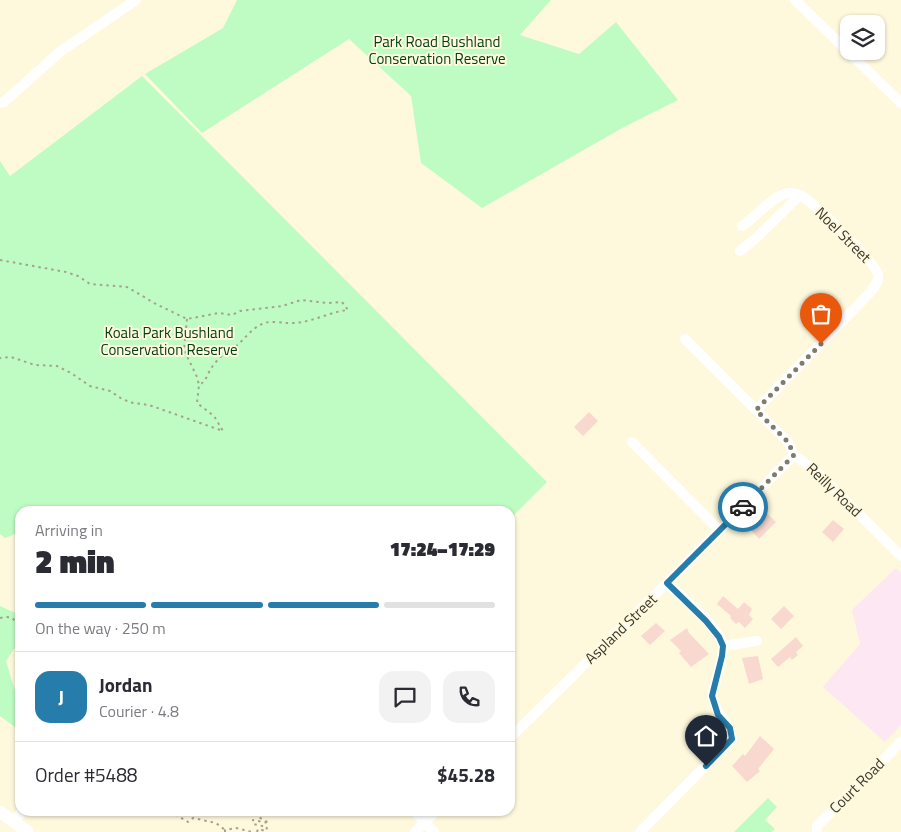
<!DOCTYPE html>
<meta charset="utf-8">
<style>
:root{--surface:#fff;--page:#f2f2f3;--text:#2b2b33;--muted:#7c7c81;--line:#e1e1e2;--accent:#267dac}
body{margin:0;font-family:"Titillium Web",sans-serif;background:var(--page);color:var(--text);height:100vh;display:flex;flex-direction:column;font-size:19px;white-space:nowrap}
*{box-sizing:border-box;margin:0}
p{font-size:16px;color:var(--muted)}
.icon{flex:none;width:28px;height:28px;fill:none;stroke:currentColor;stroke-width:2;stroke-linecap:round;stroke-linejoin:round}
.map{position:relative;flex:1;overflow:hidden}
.panel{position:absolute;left:15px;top:506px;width:500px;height:310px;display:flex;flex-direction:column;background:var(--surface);border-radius:15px;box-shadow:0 1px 4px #0004}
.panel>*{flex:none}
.controls{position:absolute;left:840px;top:15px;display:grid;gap:10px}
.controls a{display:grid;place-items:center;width:45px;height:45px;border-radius:10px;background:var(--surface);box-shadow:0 1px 4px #0004;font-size:25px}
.pin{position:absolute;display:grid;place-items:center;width:42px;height:42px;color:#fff;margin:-51px -21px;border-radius:50% 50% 50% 0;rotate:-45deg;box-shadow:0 0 5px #0007}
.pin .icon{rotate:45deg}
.courier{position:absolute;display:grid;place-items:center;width:50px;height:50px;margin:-25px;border:4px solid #267dac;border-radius:50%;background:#fff;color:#222;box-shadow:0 1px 6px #0007}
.summary em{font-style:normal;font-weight:800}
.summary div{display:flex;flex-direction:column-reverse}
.summary{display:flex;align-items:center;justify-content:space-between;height:85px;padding:0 20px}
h1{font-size:32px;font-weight:800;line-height:38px}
.bar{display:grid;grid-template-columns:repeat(4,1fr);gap:8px 5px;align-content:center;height:60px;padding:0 20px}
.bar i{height:6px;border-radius:4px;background:var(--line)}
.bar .on{background:var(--accent)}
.bar p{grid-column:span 4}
.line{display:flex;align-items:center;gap:12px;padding:0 20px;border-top:1px solid var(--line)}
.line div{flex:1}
.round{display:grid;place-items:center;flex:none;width:52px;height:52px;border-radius:15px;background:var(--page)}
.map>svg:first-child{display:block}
.commercial{fill:#fde7f3}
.green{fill:#befcc4}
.building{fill:#f8d8cf}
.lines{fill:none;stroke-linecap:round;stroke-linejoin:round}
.path{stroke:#a6a28e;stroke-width:2;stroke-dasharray:2.5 4;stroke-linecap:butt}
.minor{stroke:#fff;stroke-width:10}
.major{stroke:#fff;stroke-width:12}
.done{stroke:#7f7c6b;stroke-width:5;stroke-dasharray:0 9}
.route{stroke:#267dac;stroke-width:6}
.labels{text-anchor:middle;stroke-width:4;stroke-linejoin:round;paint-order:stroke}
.park-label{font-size:15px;fill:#003e12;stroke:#fef9dd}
.street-label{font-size:15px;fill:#3a382d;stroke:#fef9dd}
</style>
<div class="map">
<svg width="901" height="832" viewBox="0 0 901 832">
<rect width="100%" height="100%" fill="#fef9dd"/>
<path class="commercial" d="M896,568L901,573V725L885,742L823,687L860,644L852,610Z"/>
<path class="green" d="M237,0H551L520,35L579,54L616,22L678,100L624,127L482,208L421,163L411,96L349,39L202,133L145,74L223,28Z
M142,76L547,482L510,519V511H20V532L5,538L0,534V161L10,176Z
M0,606L20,615V640L6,661L20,707V731L0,716Z
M768,798L777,807L765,820L775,829L771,832H734Z"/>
<path class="building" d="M589,412L598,421L583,436L574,427Z
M767,513L776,522L759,539L751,530Z
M833,520L844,529L833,542L822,532Z
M723,596L738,609L744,602L752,609L749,615L753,619L745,628L739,622L736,624L730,618L731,616L717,604Z
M784,606L794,616L781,629L771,619Z
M656,623L665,631L650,645L641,636Z
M687,628L689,633L709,654L691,667L679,653L681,651L670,640Z
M796,637L803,646L796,652L798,655L792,660L790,657L778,667L771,659Z
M758,656L763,679L749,684L742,658Z
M760,736L774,749L758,769L760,771L747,782L732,766L743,754L745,756Z"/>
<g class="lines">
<path class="path" d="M0,260L66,272L78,276L90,284L127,287L156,304L187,319L219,313L232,315L240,311L282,306L301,300L328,303L342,302L348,310C328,312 310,324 288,323C280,323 270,320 262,324C252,328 244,340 235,347C232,349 228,351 225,353C221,357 215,362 212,367C207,374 207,381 199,385L197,403L214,416L223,431L149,405L133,403L122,399L110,391L90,386L71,373L57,366L35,365L11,357L0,358
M187,319L184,350L197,377L199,385
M0,618C12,615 15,619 20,629
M170,811L188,822L193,818L216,823L225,830
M225,832V830L236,828L252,832
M257,832L258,829L266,831L267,827L253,824V820L269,823L257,816"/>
<path class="minor" d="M795,0L901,103
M0,103L4,102L61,51L136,0
M742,226C755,218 774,194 789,193C793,193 797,194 800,195C813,202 876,262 878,275C880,285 866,296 860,303L756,410
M740,251L755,239L800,195
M685,339L788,442L794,455L817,472L901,556
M632,442L720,531
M723,646L757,641
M20,661V667
M510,738L667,583L794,455
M414,811L434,832
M14,822L22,811
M415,832L436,811
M640,832L732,739C729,722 717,717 713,698C711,690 720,671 721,661C722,657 723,651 723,646C719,625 683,598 667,583
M817,832V826L901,742"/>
<path class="major" d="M0,812L28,832"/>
</g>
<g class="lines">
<path class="done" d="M743,507L794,455L788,442L756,410L821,344"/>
<path class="route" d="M706,766L732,739L730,728L718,715L712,696L722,656L723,646L719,637L706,621L667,583L743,507"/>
</g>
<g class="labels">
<g class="park-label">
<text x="437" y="47">Park Road Bushland<tspan x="437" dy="17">Conservation Reserve</tspan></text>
<text x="169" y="338">Koala Park Bushland<tspan x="169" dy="17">Conservation Reserve</tspan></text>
</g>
<g class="street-label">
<text transform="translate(843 235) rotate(45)" y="5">Noel Street</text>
<text transform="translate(834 490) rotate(44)" y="5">Reilly Road</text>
<text transform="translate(621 629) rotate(-44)" y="5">Aspland Street</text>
<text transform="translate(857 786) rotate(-45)" y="5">Court Road</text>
</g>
</g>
</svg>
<div class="controls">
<a><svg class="icon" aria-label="layers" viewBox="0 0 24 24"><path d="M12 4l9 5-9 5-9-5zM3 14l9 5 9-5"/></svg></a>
</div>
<div class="pin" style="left:821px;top:344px;background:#ea580c"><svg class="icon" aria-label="bag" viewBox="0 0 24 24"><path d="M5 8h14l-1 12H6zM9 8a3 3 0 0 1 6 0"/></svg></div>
<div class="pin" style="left:706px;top:766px;background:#1f2937"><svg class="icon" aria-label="home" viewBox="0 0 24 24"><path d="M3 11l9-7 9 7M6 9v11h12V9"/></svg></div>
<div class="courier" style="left:743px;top:507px"><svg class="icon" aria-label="car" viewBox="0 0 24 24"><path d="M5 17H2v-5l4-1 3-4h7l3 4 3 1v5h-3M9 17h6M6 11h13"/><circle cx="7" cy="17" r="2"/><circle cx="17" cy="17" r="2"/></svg></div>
<section class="panel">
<div class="summary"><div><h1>2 min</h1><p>Arriving in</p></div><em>17:24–17:29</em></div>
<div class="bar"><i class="on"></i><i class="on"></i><i class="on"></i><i></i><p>On the way · 250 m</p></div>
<div class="line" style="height:90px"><b class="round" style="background:var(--accent);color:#fff">J</b><div><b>Jordan</b><p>Courier · 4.8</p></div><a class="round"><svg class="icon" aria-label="chat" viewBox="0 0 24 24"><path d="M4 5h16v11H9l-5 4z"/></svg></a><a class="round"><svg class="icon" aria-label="phone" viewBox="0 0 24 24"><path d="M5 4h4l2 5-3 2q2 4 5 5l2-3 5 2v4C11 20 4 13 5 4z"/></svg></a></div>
<div class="line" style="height:65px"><div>Order #5488</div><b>$45.28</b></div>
</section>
</div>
